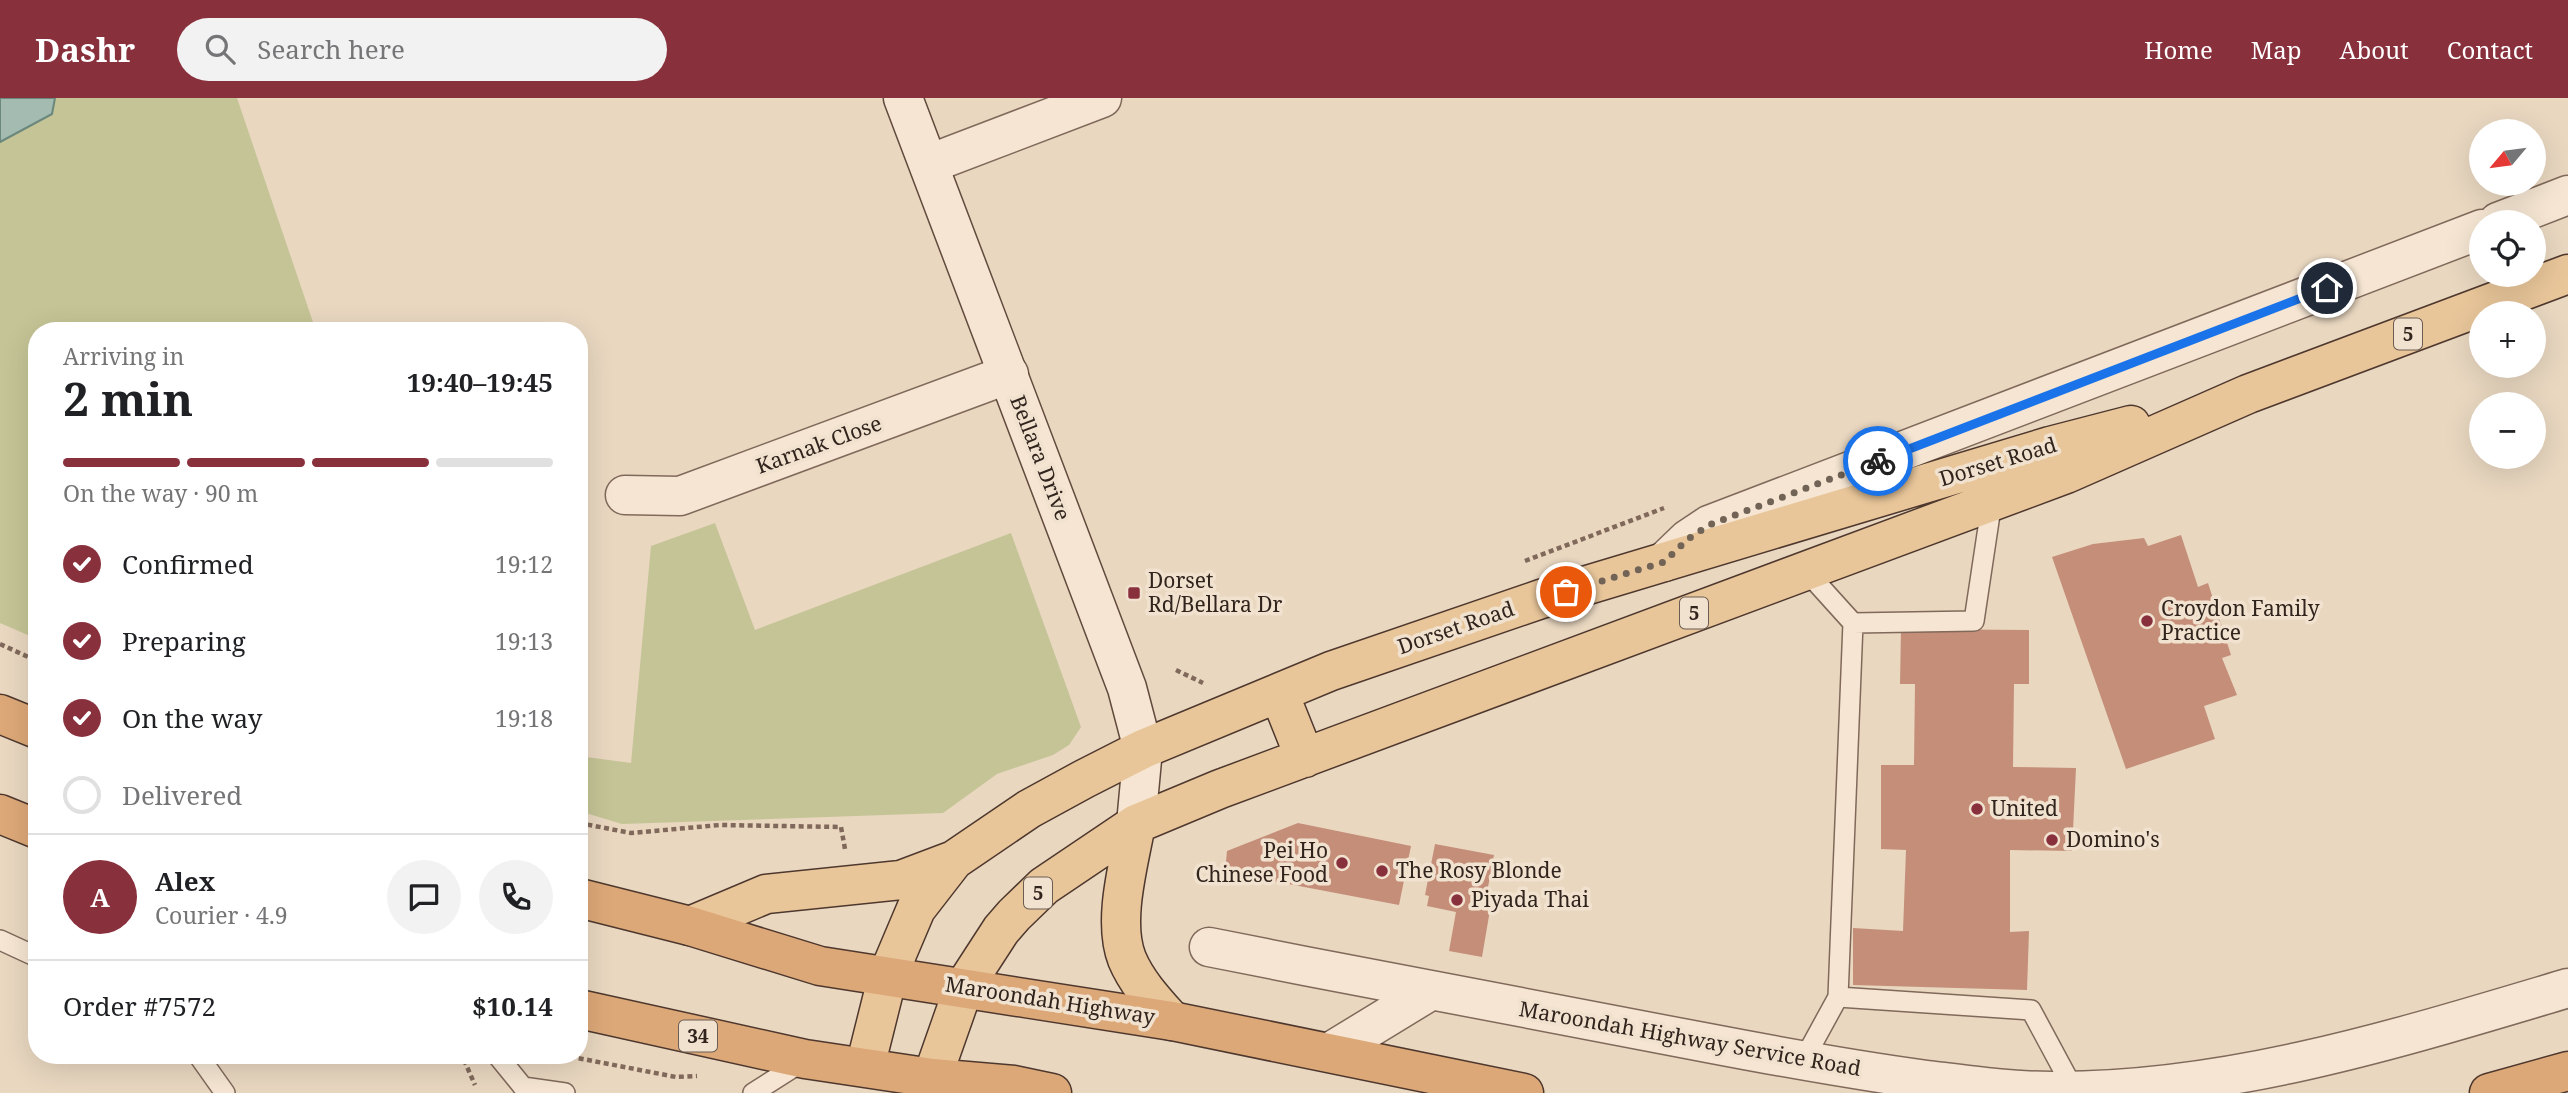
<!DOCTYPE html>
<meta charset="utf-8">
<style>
:root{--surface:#fff;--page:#f2f2f2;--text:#202124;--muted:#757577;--line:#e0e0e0;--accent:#89303d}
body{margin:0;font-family:"Noto Serif",serif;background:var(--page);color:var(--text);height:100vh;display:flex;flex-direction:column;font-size:26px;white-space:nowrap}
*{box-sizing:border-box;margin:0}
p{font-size:23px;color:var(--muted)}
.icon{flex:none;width:38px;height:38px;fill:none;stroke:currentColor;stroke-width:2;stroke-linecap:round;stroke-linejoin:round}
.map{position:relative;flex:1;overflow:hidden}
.side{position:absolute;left:28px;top:224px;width:560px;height:742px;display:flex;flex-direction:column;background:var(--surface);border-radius:28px;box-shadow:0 7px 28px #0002}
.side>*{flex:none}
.needle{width:46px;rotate:241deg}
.buttons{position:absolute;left:2469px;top:21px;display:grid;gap:14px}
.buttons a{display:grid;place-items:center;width:77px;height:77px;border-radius:50%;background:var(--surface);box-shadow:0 7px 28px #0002;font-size:35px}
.pin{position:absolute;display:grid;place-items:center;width:60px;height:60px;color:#fff;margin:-30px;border:4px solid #fff;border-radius:50%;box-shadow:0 2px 7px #0007}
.courier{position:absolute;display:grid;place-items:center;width:70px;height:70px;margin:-35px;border:5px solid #1a73e8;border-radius:50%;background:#fff;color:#222;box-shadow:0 2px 9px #0007}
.headline em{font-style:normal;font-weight:700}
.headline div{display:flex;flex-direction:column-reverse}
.headline{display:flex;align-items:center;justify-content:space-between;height:119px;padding:0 35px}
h1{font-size:46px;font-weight:700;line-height:52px}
.bar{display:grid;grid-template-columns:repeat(4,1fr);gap:10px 7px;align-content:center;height:84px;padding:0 35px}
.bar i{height:9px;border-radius:5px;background:var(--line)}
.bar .active{background:var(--accent)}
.bar p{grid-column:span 4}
.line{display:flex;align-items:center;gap:18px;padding:0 35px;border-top:2px solid var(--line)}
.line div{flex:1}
.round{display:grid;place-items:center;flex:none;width:74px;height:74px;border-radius:37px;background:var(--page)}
ol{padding:0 35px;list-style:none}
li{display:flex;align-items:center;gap:21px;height:77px}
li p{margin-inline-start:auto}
li .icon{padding:7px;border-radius:50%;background:var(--accent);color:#fff;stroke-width:4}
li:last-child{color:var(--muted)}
li i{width:38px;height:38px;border:4px solid var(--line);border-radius:50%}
header{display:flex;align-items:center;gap:42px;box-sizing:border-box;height:98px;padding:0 35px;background:var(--accent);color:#fff}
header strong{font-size:33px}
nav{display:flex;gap:38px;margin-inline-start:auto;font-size:24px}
.search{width:490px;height:63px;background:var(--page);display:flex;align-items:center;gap:18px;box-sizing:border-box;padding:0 24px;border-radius:38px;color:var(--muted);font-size:26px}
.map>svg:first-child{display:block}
.green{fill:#c5c496}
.water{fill:#a3bbb1;stroke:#6b887d;stroke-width:2}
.building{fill:#c48e79}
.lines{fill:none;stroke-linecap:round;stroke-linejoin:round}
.service-casing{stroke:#80695a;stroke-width:22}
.minor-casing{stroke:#80695a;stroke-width:41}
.secondary-casing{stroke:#624a3d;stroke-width:41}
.primary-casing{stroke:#4e382e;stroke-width:41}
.trunk-casing{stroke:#4e382e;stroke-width:41}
.path{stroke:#80695a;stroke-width:4.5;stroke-dasharray:5 3.5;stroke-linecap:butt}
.service{stroke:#f5e5d2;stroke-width:19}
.minor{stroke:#f5e5d2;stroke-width:38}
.secondary{stroke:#f5e5d2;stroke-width:38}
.primary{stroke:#e9c69a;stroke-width:38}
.trunk{stroke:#dda878;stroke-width:38}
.done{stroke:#716356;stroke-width:7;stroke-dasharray:0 12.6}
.route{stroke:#1a73e8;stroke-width:9}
.poi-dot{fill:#89303d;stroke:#f1e2cf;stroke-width:2.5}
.labels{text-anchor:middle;stroke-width:7;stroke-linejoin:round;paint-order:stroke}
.shield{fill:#f1e2cf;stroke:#6b5d52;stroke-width:2}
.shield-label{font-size:19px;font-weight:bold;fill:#31241d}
.street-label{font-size:21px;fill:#31241d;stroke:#f1e2cf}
.poi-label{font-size:21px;fill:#31241d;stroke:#f1e2cf;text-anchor:start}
</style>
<header>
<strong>Dashr</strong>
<div class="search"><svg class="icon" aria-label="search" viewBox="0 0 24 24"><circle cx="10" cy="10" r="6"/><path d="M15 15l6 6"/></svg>Search here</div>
<nav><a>Home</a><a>Map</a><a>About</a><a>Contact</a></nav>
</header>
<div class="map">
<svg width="2568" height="995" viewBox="0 0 2568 995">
<rect width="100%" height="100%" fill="#e9d7c0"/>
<path class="green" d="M0,0H237L316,233H37V541L0,525Z
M715,425L755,532L1011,435L1081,629L1069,647L1053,657L997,676L943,715L622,726L579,713V658L631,665L651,448Z"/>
<path class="water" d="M0,0H55L52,16L0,44Z"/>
<path class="building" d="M2181,437L2198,489L2208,485L2231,557L2222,560L2237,597L2204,608L2215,641L2126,671L2052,459L2093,446L2144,440L2148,448Z
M1901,531L2029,532V586H2014L2013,669L2076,670L2072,753L2010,752V834L2029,833L2027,892L1853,887V830L1903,833L1906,752L1881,751V667H1914L1915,586H1900Z
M1298,725L1411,748L1399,807L1225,774L1227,753Z
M1435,746L1494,757L1485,805L1491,806L1482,859L1449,853L1456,814L1427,808L1429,798L1425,797Z"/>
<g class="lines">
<g class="service-casing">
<path id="service" d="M1806,473L1853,525L1974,523L1992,403
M0,842L37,859
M1838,899L1853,525
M198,957L225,995
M497,957L523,989L565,995
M1803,963L1838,899L2031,912L2074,992
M753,995L805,962"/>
</g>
<g class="minor-casing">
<path id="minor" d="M929,66L1102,0
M2498,124L2568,97
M625,397L680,398L1009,276
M1664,464L1688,441L1709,427L2482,131
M1209,849C1375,882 1541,914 1708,945C1781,959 1853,972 1927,982C1968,987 2010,993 2052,993C2229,994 2400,940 2568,890
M1330,954L1430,893"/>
</g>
<g class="secondary-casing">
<path id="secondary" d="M903,0L1127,590L1143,651L1136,726"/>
</g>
<g class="primary-casing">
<path id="primary" d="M1279,595L1305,660
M1136,726C1129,765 1112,823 1127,861C1137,885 1155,904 1172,923
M690,828L766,796L901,782L954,762
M865,969L888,877L916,811L954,762L1029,711L1084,681L1143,651L1331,573L1541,501L2050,348L2131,327
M932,980L964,889L1001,832L1014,817L1044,788L1136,726L1220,691L2066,376L2248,296L2568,176"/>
</g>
<g class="trunk-casing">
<path id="trunk" d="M0,616L37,631
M0,716L37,731
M579,800L690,828L820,868L1172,923L1524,995
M579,911L805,961L932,980L1014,987L1052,995
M2489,995L2568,973"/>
</g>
<path class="path" d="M1525,463L1664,410
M0,546L37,563
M1176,572L1203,585
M579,725L631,735L720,727L841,729L845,751
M562,957L676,979L697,978
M464,962L475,987"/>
<use href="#service" class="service"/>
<use href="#minor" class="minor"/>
<use href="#secondary" class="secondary"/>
<use href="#primary" class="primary"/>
<use href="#trunk" class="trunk"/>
</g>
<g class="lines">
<path class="done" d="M1566,494L1664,464L1688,441L1709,427L1878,363"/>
<path class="route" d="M1878,363L2327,190"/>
</g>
<g class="poi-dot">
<rect x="1127" y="488" width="14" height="14" rx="3.5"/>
<circle cx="2147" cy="523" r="7"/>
<circle cx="1977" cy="711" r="7"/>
<circle cx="2052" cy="742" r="7"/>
<circle cx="1342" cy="765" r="7"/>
<circle cx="1382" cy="773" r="7"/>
<circle cx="1457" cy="802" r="7"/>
</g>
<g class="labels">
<g class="shield">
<rect x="2394" y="220.5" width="28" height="31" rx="5"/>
<rect x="1680" y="499.5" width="28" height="31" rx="5"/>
<rect x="1024" y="779.5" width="28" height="31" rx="5"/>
<rect x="679" y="922.5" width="38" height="31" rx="5"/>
</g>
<g class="shield-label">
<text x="2408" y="243">5</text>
<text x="1694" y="522">5</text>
<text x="1038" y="802">5</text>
<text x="698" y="945">34</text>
</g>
<g class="street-label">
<text transform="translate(819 347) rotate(-20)" y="7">Karnak Close</text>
<text transform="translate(1040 360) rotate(69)" y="7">Bellara Drive</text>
<text transform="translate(1998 364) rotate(-17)" y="7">Dorset Road</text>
<text transform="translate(1456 530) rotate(-19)" y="7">Dorset Road</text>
<text transform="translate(1050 903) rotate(9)" y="7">Maroondah Highway</text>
<text transform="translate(1690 941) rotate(10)" y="7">Maroondah Highway Service Road</text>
</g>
<g class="poi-label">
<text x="1148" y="490">Dorset<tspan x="1148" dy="24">Rd/Bellara Dr</tspan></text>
<text x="2161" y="518">Croydon Family<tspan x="2161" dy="24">Practice</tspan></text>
<text x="1991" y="718">United</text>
<text x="2066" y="749">Domino's</text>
<text x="1328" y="760" text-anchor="end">Pei Ho<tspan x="1328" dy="24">Chinese Food</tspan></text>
<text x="1396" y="780">The Rosy Blonde</text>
<text x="1471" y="809">Piyada Thai</text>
</g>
</g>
</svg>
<div class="buttons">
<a><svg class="needle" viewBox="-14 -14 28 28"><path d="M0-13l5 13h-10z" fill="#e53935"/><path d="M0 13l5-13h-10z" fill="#757577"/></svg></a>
<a><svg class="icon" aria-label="locate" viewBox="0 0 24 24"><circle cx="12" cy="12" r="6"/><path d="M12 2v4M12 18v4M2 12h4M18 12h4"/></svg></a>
<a>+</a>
<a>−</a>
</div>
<div class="pin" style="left:1566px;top:494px;background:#ea580c"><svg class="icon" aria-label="bag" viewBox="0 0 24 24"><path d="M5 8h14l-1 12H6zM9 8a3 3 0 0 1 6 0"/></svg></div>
<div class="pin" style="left:2327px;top:190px;background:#1f2937"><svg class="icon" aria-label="home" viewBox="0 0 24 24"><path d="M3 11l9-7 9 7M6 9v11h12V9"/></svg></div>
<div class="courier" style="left:1878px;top:363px"><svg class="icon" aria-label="bike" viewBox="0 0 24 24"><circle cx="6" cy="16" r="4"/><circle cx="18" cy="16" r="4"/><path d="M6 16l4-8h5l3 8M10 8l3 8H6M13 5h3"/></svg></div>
<section class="side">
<div class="headline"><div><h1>2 min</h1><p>Arriving in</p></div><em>19:40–19:45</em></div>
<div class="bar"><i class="active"></i><i class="active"></i><i class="active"></i><i></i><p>On the way · 90 m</p></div>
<ol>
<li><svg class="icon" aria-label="check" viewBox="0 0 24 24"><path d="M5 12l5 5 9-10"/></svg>Confirmed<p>19:12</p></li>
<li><svg class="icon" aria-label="check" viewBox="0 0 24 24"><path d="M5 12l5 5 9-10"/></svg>Preparing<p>19:13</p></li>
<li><svg class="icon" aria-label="check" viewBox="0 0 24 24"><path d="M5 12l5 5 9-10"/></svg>On the way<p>19:18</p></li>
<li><i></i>Delivered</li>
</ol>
<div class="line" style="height:126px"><b class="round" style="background:var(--accent);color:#fff">A</b><div><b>Alex</b><p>Courier · 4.9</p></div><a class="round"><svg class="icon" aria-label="chat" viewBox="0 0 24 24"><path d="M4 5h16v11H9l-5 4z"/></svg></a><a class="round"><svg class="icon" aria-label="phone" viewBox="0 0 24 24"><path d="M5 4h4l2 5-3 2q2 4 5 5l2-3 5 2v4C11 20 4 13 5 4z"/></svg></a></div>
<div class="line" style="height:91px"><div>Order #7572</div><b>$10.14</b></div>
</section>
</div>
